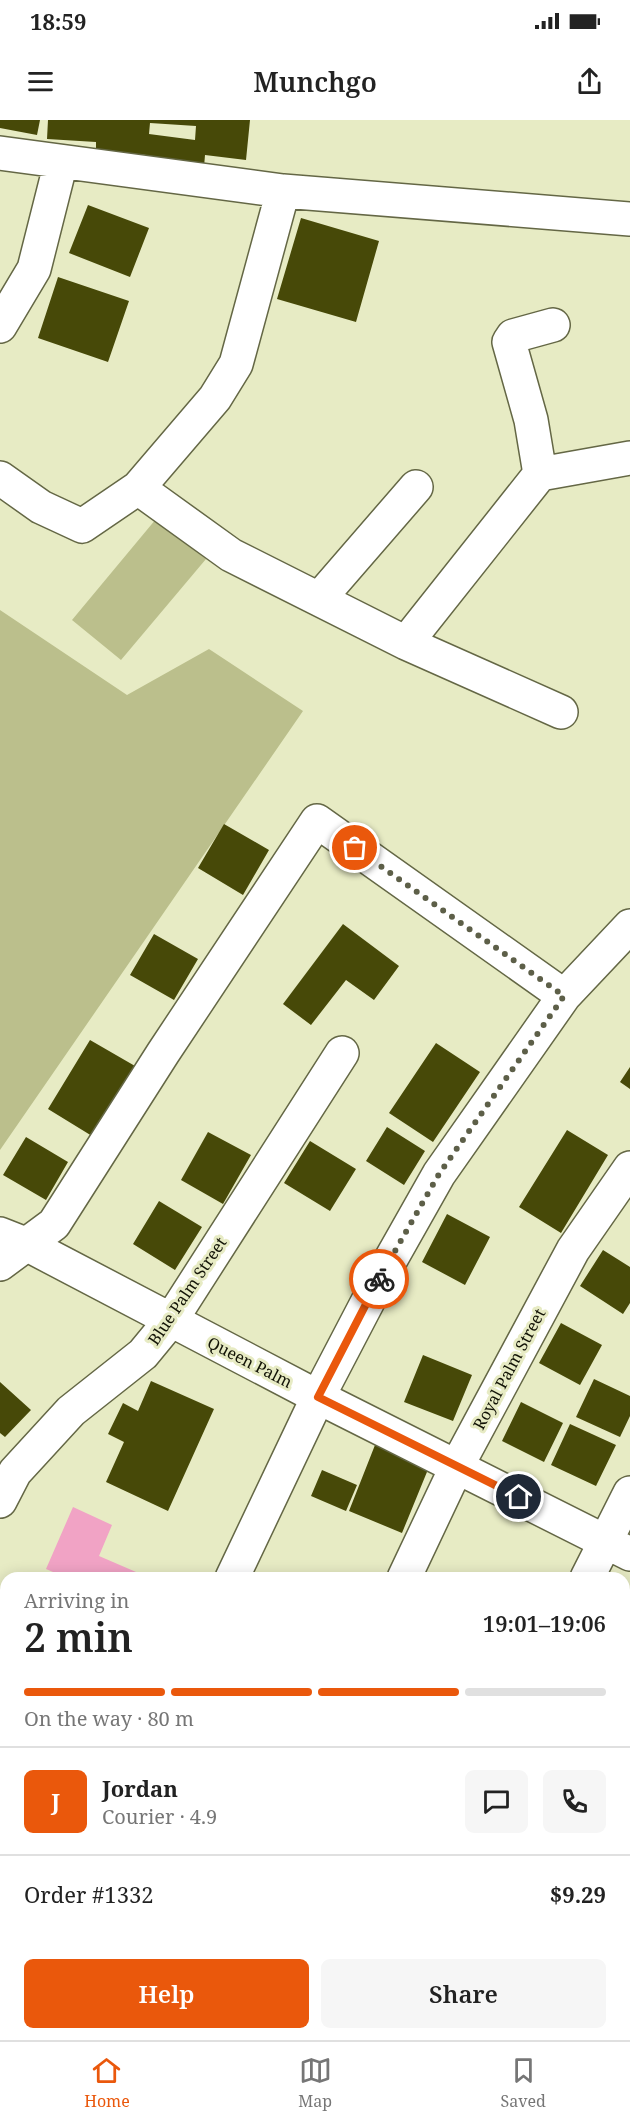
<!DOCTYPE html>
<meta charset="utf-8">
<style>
:root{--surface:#fff;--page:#f6f6f6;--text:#222;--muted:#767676;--line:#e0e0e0;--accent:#ea580c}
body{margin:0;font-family:"Noto Serif",serif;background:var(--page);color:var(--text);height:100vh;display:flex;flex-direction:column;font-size:22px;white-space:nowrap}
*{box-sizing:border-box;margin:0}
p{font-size:20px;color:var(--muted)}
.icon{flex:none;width:33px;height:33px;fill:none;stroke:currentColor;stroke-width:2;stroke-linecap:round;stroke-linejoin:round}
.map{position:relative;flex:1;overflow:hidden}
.sheet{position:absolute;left:0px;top:1452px;width:630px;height:468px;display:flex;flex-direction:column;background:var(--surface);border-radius:18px 18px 0 0;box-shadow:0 3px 15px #0003}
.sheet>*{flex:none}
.pin{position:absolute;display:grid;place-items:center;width:51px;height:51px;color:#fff;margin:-26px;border:3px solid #fff;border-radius:50%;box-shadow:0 2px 6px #0007}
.courier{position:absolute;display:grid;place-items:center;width:60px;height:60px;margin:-30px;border:4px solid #ea580c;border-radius:50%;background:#fff;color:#222;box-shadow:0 2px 8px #0007}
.head em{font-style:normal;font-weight:600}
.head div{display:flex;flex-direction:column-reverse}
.head{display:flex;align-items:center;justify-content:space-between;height:102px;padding:0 24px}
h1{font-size:39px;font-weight:600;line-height:45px}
.bar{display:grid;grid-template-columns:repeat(4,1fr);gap:9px 6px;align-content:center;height:72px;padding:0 24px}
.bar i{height:8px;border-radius:4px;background:var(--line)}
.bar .selected{background:var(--accent)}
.bar p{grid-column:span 4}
.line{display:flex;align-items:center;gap:15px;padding:0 24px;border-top:2px solid var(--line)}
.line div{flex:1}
.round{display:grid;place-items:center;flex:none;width:63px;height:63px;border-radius:9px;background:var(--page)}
.action{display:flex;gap:12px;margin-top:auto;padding:12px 24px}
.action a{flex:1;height:69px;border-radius:9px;background:var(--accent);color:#fff;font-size:24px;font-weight:600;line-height:69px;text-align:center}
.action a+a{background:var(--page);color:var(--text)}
.status{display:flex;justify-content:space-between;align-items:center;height:42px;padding:0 30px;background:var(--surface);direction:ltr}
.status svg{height:16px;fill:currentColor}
header{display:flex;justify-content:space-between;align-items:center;height:78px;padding:0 24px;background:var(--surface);font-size:27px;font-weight:600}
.tab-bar{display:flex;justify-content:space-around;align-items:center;height:84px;border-top:2px solid var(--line);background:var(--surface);font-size:16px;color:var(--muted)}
.tab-bar a{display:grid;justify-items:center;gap:3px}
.tab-bar .selected{color:var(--accent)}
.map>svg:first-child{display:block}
.green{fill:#bbbf8c}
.water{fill:#f1a3c5}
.building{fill:#474908;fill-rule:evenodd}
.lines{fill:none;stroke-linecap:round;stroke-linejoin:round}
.minor-casing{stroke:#646745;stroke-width:36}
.path{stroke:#767960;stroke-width:4;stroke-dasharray:4.5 4.5;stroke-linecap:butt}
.minor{stroke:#fff;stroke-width:33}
.done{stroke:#5d5f48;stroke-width:6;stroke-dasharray:0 10.8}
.route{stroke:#ea580c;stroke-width:8}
.labels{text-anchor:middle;stroke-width:6;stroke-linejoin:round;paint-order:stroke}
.street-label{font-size:16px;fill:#121306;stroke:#e7ebc4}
</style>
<div class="status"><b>18:59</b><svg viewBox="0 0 49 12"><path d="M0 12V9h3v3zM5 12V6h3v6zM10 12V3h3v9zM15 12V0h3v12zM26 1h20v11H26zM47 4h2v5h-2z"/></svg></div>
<header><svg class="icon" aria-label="menu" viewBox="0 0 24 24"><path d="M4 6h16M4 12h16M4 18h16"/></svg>Munchgo<svg class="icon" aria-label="share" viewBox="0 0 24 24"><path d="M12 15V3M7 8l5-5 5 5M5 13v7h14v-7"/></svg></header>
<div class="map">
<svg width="630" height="1920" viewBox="0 0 630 1920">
<rect width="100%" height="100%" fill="#e7ebc4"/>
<path class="green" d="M156,399L206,439L121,540L72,500Z
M0,490L127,575L209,529L303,591L0,1030Z
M258,1914H428L434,1920H259Z"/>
<path class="water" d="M73,1387L112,1405L99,1436L150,1458H67L46,1449Z"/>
<path class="building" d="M0,0H40L37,15L0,8Z
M48,0H250L246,40L205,35L204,47L146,40V35L96,30V22L47,19ZM150,3L196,6L195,20L149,14Z
M88,85L149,108L130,157L69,133Z
M301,98L379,121L356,202L277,179Z
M58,157L129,181L108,242L38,218Z
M224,704L269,730L243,775L198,748Z
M343,804L399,846L374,880L346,860L311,905L283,884Z
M154,814L198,839L174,880L130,855Z
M90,920L135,946L92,1016L48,989Z
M436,923L480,952L433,1022L389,993Z
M630,947V969L620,962Z
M387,1007L425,1031L404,1065L366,1041Z
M567,1010L608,1035L561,1113L519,1087Z
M208,1012L251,1035L223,1084L181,1060Z
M26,1017L68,1042L46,1080L3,1055Z
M310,1021L356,1049L330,1091L284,1063Z
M159,1081L202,1107L175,1150L133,1124Z
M447,1094L490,1117L465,1165L422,1142Z
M603,1130L630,1147V1183L623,1194L580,1166Z
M561,1203L602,1225L580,1265L539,1243Z
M423,1235L472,1255L453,1301L404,1282Z
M594,1259L630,1276V1296L620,1317L576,1297Z
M151,1261L214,1289L168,1391L106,1362L124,1322L108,1314L123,1283L138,1291Z
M0,1262L31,1290L5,1317L0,1313Z
M521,1282L563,1303L544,1342L502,1321Z
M570,1304L616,1325L596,1366L551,1345Z
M375,1325L429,1347L402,1413L349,1391Z
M322,1350L357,1365L346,1391L311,1376Z
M0,1506L6,1508V1572L0,1570Z
M0,1685L6,1687V1730L0,1728Z
M0,1837L6,1838V1861L1,1880Z
M624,1865L630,1867V1914L628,1919L617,1914H624Z
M92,1914H118L117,1920Z"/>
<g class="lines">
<g class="minor-casing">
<path id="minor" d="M0,33L283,71L630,99
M0,206L34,149L61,42
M540,354L531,300L509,222L513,216L553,205
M0,358L41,387L82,406L138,368L215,278L236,244L283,71
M138,368L231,435L406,523L561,592
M319,479L416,367
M406,523L540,354L630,338
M0,1114L28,1125L318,1277L630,1434
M0,1144L54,1104L163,933L317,701L564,876
M0,1381L15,1352L71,1291L143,1234L171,1200L342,933
M232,1458L318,1277L378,1162L439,1054L564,876L630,806
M404,1458L457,1346L573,1130L630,1048
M587,1458L630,1373
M0,1490L6,1492
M0,1647L6,1649
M624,1755L630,1742
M0,1814L6,1816
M240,1914L241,1920
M448,1914L454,1920
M544,1920L547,1914"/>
</g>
<path class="path" d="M354,1914L366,1920
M314,1920L325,1914"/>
<use href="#minor" class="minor"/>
</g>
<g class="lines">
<path class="done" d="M355,728L564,876L439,1054L379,1159"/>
<path class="route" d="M379,1159L318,1277L519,1377"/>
</g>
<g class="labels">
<g class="street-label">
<text transform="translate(187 1171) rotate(-56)" y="6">Blue Palm Street</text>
<text transform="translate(250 1242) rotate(27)" y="6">Queen Palm</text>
<text transform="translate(509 1249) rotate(-62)" y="6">Royal Palm Street</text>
</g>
</g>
</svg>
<div class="pin" style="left:355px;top:728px;background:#ea580c"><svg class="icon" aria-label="bag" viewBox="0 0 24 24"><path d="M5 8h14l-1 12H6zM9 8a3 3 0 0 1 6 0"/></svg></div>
<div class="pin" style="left:519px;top:1377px;background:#1f2937"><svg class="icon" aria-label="home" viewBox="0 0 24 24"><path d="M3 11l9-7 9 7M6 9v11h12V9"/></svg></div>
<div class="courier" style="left:379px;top:1159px"><svg class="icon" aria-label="bike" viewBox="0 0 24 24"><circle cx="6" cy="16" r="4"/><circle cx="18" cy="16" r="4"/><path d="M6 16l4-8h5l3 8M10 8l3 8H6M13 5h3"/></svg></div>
<section class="sheet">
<div class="head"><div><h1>2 min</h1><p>Arriving in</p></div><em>19:01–19:06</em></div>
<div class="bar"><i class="selected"></i><i class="selected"></i><i class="selected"></i><i></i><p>On the way · 80 m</p></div>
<div class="line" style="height:108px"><b class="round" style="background:var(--accent);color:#fff">J</b><div><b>Jordan</b><p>Courier · 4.9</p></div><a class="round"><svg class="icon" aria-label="chat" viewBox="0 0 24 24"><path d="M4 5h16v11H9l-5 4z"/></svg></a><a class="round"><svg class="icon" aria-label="phone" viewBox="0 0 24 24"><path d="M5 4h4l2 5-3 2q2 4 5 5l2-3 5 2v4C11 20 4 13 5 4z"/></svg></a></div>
<div class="line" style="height:78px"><div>Order #1332</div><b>$9.29</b></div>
<div class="action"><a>Help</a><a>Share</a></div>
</section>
</div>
<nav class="tab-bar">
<a class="selected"><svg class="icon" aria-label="home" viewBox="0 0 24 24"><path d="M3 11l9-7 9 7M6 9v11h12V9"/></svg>Home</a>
<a><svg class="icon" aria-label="map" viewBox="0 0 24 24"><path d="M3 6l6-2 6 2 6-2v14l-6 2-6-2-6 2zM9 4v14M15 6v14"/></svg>Map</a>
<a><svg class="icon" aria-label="saved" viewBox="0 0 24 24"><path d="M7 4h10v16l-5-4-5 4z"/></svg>Saved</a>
</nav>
